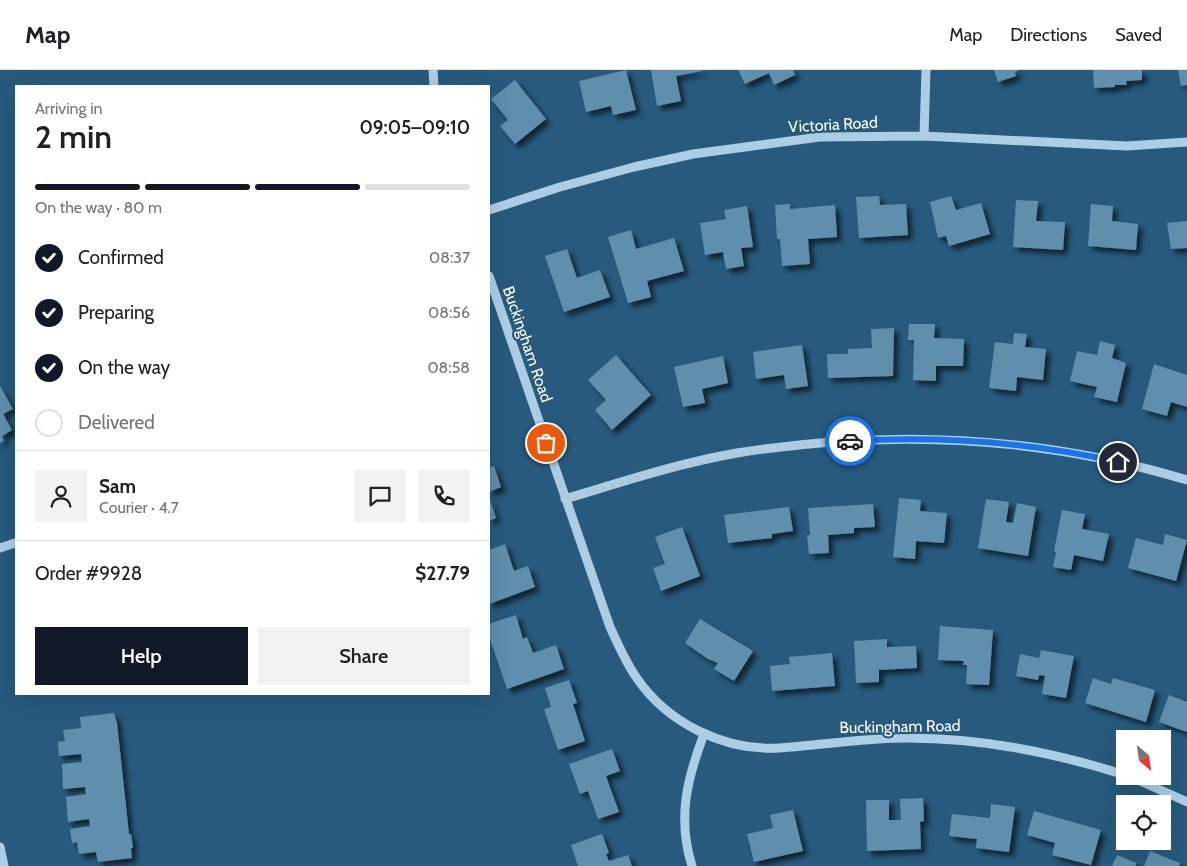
<!DOCTYPE html>
<meta charset="utf-8">
<style>
:root{--surface:#fff;--page:#f2f2f2;--text:#202124;--muted:#757577;--line:#e0e0e0;--accent:#111827}
body{margin:0;font-family:Cabin,sans-serif;background:var(--page);color:var(--text);height:100vh;display:flex;flex-direction:column;font-size:19px;white-space:nowrap}
*{box-sizing:border-box;margin:0}
p{font-size:16px;color:var(--muted)}
.icon{flex:none;width:28px;height:28px;fill:none;stroke:currentColor;stroke-width:2;stroke-linecap:round;stroke-linejoin:round}
.map{position:relative;flex:1;overflow:hidden}
.sheet{position:absolute;left:15px;top:15px;width:475px;height:610px;display:flex;flex-direction:column;background:var(--surface);border-radius:0px;box-shadow:0 5px 20px #0002}
.sheet>*{flex:none}
.needle{width:32px;rotate:151deg}
.fabs{position:absolute;left:1116px;top:660px;display:grid;gap:10px}
.fabs a{display:grid;place-items:center;width:55px;height:55px;border-radius:0px;background:var(--surface);box-shadow:0 5px 20px #0002;font-size:25px}
.pin{position:absolute;display:grid;place-items:center;width:42px;height:42px;color:#fff;margin:-21px;border:2px solid #fff;border-radius:50%;box-shadow:0 1px 5px #0007}
.courier{position:absolute;display:grid;place-items:center;width:50px;height:50px;margin:-25px;border:4px solid #1a73e8;border-radius:50%;background:#fff;color:#222;box-shadow:0 1px 6px #0007}
.summary em{font-style:normal;font-weight:600}
.summary div{display:flex;flex-direction:column-reverse}
.summary{display:flex;align-items:center;justify-content:space-between;height:85px;padding:0 20px}
h1{font-size:32px;font-weight:600;line-height:38px}
.bar{display:grid;grid-template-columns:repeat(4,1fr);gap:8px 5px;align-content:center;height:60px;padding:0 20px}
.bar i{height:6px;border-radius:4px;background:var(--line)}
.bar .current{background:var(--accent)}
.bar p{grid-column:span 4}
.line{display:flex;align-items:center;gap:12px;padding:0 20px;border-top:1px solid var(--line)}
.line div{flex:1}
.round{display:grid;place-items:center;flex:none;width:52px;height:52px;border-radius:0px;background:var(--page)}
ol{padding:0 20px;list-style:none}
li{display:flex;align-items:center;gap:15px;height:55px}
li p{margin-inline-start:auto}
li .icon{padding:5px;border-radius:50%;background:var(--accent);color:#fff;stroke-width:4}
li:last-child{color:var(--muted)}
li i{width:28px;height:28px;border:2px solid var(--line);border-radius:50%}
.primary-button{display:flex;gap:10px;margin-top:auto;padding:10px 20px}
.primary-button a{flex:1;height:58px;border-radius:0px;background:var(--accent);color:#fff;font-size:20px;font-weight:600;line-height:58px;text-align:center}
.primary-button a+a{background:var(--page);color:var(--text)}
header{display:flex;align-items:center;gap:30px;box-sizing:border-box;height:70px;padding:0 25px;background:var(--surface);border-bottom:1px solid var(--line)}
header strong{font-size:24px}
nav{display:flex;gap:28px;margin-inline-start:auto;font-size:18px}
.map>svg:first-child{display:block}
.building{fill:#608ead;filter:url(#shadow)}
.lines{fill:none;stroke-linecap:round;stroke-linejoin:round}
.minor{stroke:#accee4;stroke-width:9}
.done{stroke:#b3c5d2;stroke-width:5;stroke-dasharray:0 9}
.route{stroke:#1a73e8;stroke-width:6}
.labels{text-anchor:middle;stroke-width:4.5;stroke-linejoin:round;paint-order:stroke}
.street-label{font-size:16px;fill:#fff;stroke:#275a7d}
</style>
<header>
<strong>Map</strong>
<nav><a>Map</a><a>Directions</a><a>Saved</a></nav>
</header>
<div class="map">
<svg width="1187" height="796" viewBox="0 0 1187 796">
<defs>
<filter id="shadow"><feDropShadow dx="4.5" dy="4.5" stdDeviation="2.5" flood-color="#0009"/></filter>
</defs>
<rect width="100%" height="100%" fill="#275a7d"/>
<path class="building" d="M626,0L636,40L613,45L611,36L586,42L579,11Z
M651,0H702V1L676,6L681,31L657,36Z
M738,0H793L795,5L774,15L769,3L745,14Z
M994,0H1019L1015,2L1016,6L998,12Z
M1093,0H1142V10L1126,11L1127,15H1115V17L1094,18Z
M1178,0H1187V15L1181,16Z
M515,10L546,49L515,74L500,56L508,50L491,29Z
M879,126L880,135L906,134L908,165L859,168L856,127Z
M951,126L956,140L981,133L990,164L949,176L946,166L938,168L930,132Z
M1016,130L1038,131L1036,151L1065,152L1063,180L1013,177Z
M790,134V139L835,135L837,167L808,169L810,194L782,196L780,169H777L775,135Z
M1091,134L1113,136L1112,151L1138,154L1136,180L1088,176Z
M747,136L753,177L741,178L744,196L726,199L723,182L705,185L700,153L726,149L724,140Z
M1187,151V178L1171,179L1167,153Z
M631,160L636,179L674,168L684,201L647,211L651,227L628,233L608,167Z
M567,179L577,208L600,200L610,227L564,242L545,186Z
M909,254H935L934,268L964,269L963,296H936V311L913,310L914,270H908Z
M894,258L893,306L828,308L827,284H848V279L872,278L871,259Z
M1014,263L1027,264L1025,277L1046,279L1043,310L1017,307L1016,321L989,318L995,272L1013,274Z
M1100,271L1115,275L1112,288L1126,293L1117,332L1094,327L1097,317L1070,311L1077,281L1097,285Z
M802,275L808,316L786,319L784,305L756,309L753,282Z
M616,285L651,325L612,360L595,340L606,330L588,310Z
M723,286L728,313L702,319L705,333L683,337L674,297Z
M1154,294L1187,305V337L1171,332L1167,346L1142,339Z
M0,316L13,339L3,344L12,360L2,366L4,371L0,373Z
M494,396L501,417L489,422V398Z
M489,427L496,448L489,451Z
M899,428L921,430L920,441L947,443L944,473L916,471L915,489L893,487Z
M986,429L1009,432L1006,452L1013,453L1017,433L1036,437L1028,486L978,478Z
M873,434L875,457L854,458V463L828,465L829,483L809,484L807,465H810L808,438Z
M789,437L793,461L772,464V468L728,473L724,445Z
M1062,440L1085,444L1082,459L1109,464L1103,491L1074,485L1071,500L1053,497L1056,482L1054,481Z
M682,457L700,506L661,521L653,498L665,494L655,467Z
M1165,464L1187,470L1176,511L1128,498L1136,468L1163,475Z
M505,474L514,501L528,496L535,517L489,534V480Z
M516,545L523,569L527,567L533,583L556,575L564,599L507,619L489,566V554Z
M700,549L753,581L734,611L714,599L718,593L708,589L685,573Z
M940,556L993,560L989,615L966,614L967,595H963L964,591L938,590Z
M887,569V577L916,576L917,598L879,600V612L856,613L854,571Z
M1041,580L1074,586L1066,628L1042,624L1045,606L1039,605L1038,610L1016,606L1020,584L1039,588Z
M832,583L835,616L772,621L770,596L790,594L789,587Z
M1093,608L1111,614L1113,608L1155,620L1146,652L1085,633Z
M569,610L577,633L573,634L585,671L558,680L544,639L551,637L545,618Z
M1169,625L1187,632V662L1159,652Z
M114,643L117,653L129,764H131L133,778H131L132,788L98,792L96,782L79,784L77,772L72,773L70,759L90,756L89,749L68,752L66,727L86,724L85,717L63,719L62,694L82,692L81,684L59,686L58,672L65,671L63,660L81,658L80,647Z
M612,679L620,701L606,706L619,742L598,749L588,721L580,724L569,694Z
M923,728L924,751L920,752L921,779L867,781L866,730H889V750H901L900,729Z
M991,734L1015,737L1009,782L976,778L977,769L949,766L952,744L990,748Z
M793,740L803,781L754,792L747,764L773,758L770,745Z
M1034,741L1101,760L1091,795L1052,785L1055,773L1027,765Z
M602,764L609,783L606,784L609,791L628,785L632,796H578L571,775Z
M1150,781L1180,793L1179,796H1144Z
M1117,785L1137,793L1135,796H1112Z"/>
<g class="lines">
<path class="minor" d="M433,0L434,16
M924,66L926,0
M489,140L560,117L634,97L693,84L820,67L924,66L1127,76L1187,72
M489,206L610,557C618,574 625,591 636,607C667,653 724,681 779,678C821,675 864,668 907,668C982,668 1053,682 1125,705
M565,429C622,412 679,393 737,383C888,359 1041,366 1187,410
M0,478L15,473
M1129,706L1187,732
M0,777L4,796
M692,796C677,748 687,709 704,664"/>
</g>
<g class="lines">
<path class="done" d="M546,373L565,429C661,401 750,376 850,371"/>
<path class="route" d="M850,371C940,366 1029,372 1118,392"/>
</g>
<g class="labels">
<g class="street-label">
<text transform="translate(833 54) rotate(-3)" y="6">Victoria Road</text>
<text transform="translate(528 274) rotate(71)" y="6">Buckingham Road</text>
<text transform="translate(900 656) rotate(-1)" y="6">Buckingham Road</text>
</g>
</g>
</svg>
<div class="fabs">
<a><svg class="needle" viewBox="-14 -14 28 28"><path d="M0-13l5 13h-10z" fill="#e53935"/><path d="M0 13l5-13h-10z" fill="#757577"/></svg></a>
<a><svg class="icon" aria-label="locate" viewBox="0 0 24 24"><circle cx="12" cy="12" r="6"/><path d="M12 2v4M12 18v4M2 12h4M18 12h4"/></svg></a>
</div>
<div class="pin" style="left:546px;top:373px;background:#ea580c"><svg class="icon" aria-label="bag" viewBox="0 0 24 24"><path d="M5 8h14l-1 12H6zM9 8a3 3 0 0 1 6 0"/></svg></div>
<div class="pin" style="left:1118px;top:392px;background:#1f2937"><svg class="icon" aria-label="home" viewBox="0 0 24 24"><path d="M3 11l9-7 9 7M6 9v11h12V9"/></svg></div>
<div class="courier" style="left:850px;top:371px"><svg class="icon" aria-label="car" viewBox="0 0 24 24"><path d="M5 17H2v-5l4-1 3-4h7l3 4 3 1v5h-3M9 17h6M6 11h13"/><circle cx="7" cy="17" r="2"/><circle cx="17" cy="17" r="2"/></svg></div>
<section class="sheet">
<div class="summary"><div><h1>2 min</h1><p>Arriving in</p></div><em>09:05–09:10</em></div>
<div class="bar"><i class="current"></i><i class="current"></i><i class="current"></i><i></i><p>On the way · 80 m</p></div>
<ol>
<li><svg class="icon" aria-label="check" viewBox="0 0 24 24"><path d="M5 12l5 5 9-10"/></svg>Confirmed<p>08:37</p></li>
<li><svg class="icon" aria-label="check" viewBox="0 0 24 24"><path d="M5 12l5 5 9-10"/></svg>Preparing<p>08:56</p></li>
<li><svg class="icon" aria-label="check" viewBox="0 0 24 24"><path d="M5 12l5 5 9-10"/></svg>On the way<p>08:58</p></li>
<li><i></i>Delivered</li>
</ol>
<div class="line" style="height:90px"><a class="round"><svg class="icon" aria-label="person" viewBox="0 0 24 24"><circle cx="12" cy="8" r="4"/><path d="M4 21q1-7 8-7t8 7"/></svg></a><div><b>Sam</b><p>Courier · 4.7</p></div><a class="round"><svg class="icon" aria-label="chat" viewBox="0 0 24 24"><path d="M4 5h16v11H9l-5 4z"/></svg></a><a class="round"><svg class="icon" aria-label="phone" viewBox="0 0 24 24"><path d="M5 4h4l2 5-3 2q2 4 5 5l2-3 5 2v4C11 20 4 13 5 4z"/></svg></a></div>
<div class="line" style="height:65px"><div>Order #9928</div><b>$27.79</b></div>
<div class="primary-button"><a>Help</a><a>Share</a></div>
</section>
</div>
